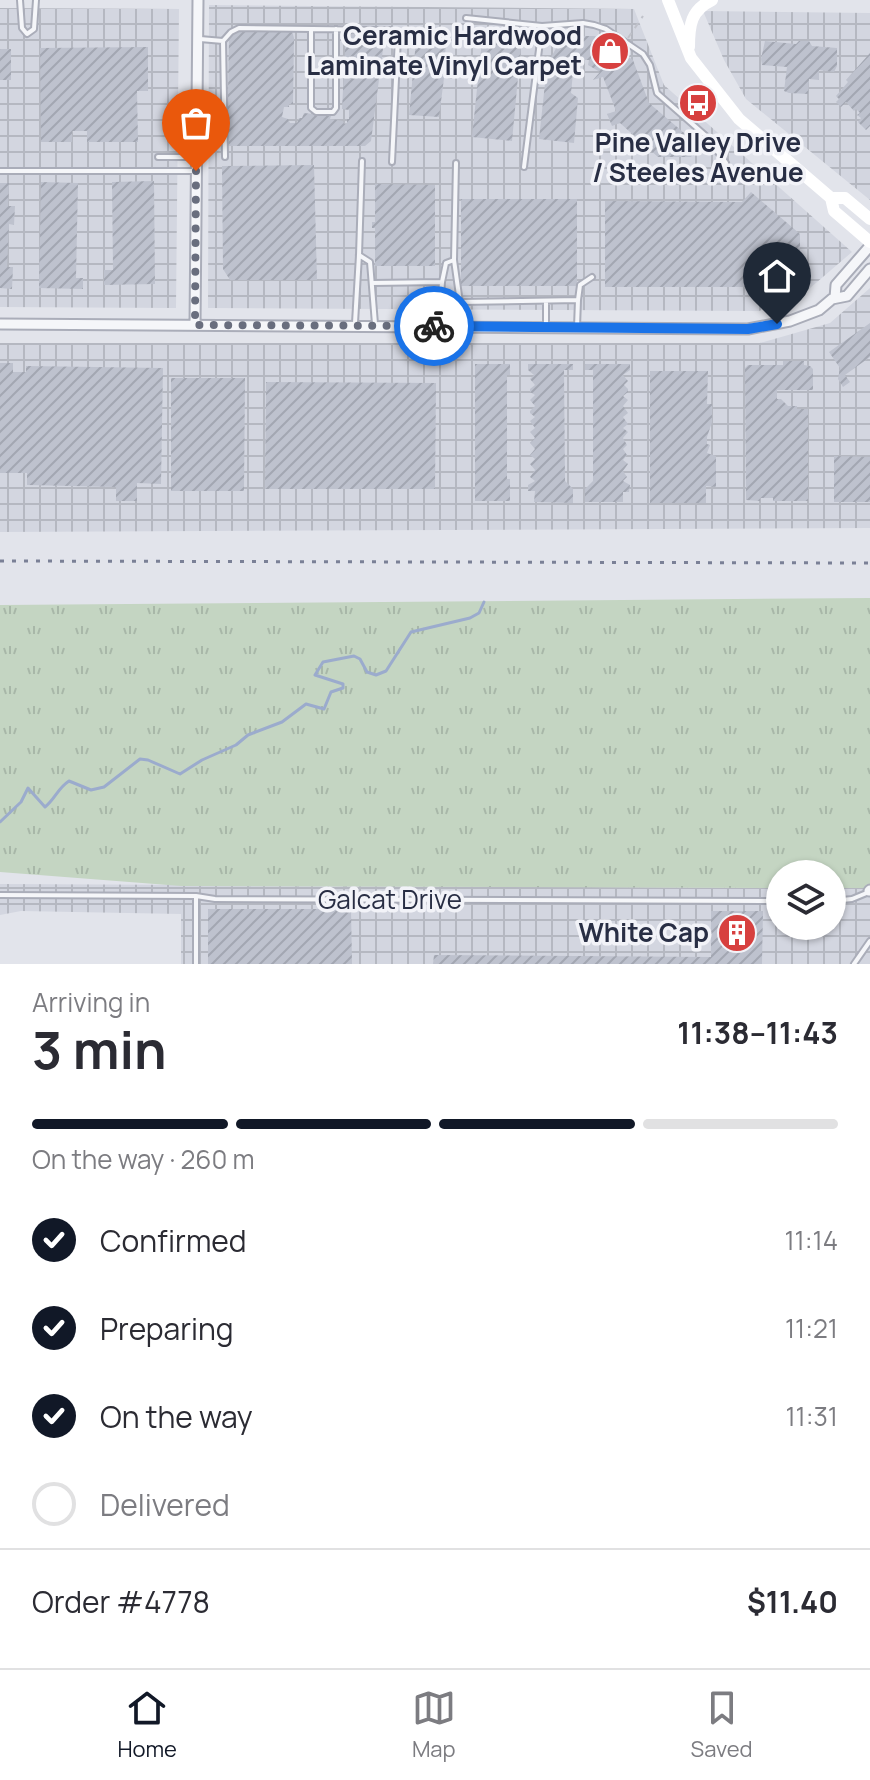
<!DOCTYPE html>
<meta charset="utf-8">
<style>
:root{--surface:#fff;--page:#f2f2f3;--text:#2b2b33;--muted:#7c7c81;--line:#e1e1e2;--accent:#111827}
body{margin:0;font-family:Manrope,sans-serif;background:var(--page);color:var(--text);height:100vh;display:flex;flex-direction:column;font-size:30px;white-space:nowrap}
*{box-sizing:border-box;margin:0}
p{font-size:26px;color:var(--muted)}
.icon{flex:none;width:44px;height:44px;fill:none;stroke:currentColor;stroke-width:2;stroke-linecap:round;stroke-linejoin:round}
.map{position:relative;height:964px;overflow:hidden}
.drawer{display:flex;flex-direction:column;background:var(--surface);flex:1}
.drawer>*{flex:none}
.buttons{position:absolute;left:766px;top:860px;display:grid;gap:16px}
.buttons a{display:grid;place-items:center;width:80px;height:80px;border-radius:50%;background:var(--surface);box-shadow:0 2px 6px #0004;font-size:40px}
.pin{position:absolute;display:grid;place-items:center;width:68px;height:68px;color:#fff;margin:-82px -34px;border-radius:50% 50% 50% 0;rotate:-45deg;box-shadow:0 0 8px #0007}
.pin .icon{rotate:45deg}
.courier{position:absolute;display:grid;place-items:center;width:80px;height:80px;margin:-40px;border:6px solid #1a73e8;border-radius:50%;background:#fff;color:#222;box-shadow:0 2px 10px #0007}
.summary em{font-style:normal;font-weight:700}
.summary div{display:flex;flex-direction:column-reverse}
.summary{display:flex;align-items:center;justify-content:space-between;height:136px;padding:0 32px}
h1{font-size:52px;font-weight:700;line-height:60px}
.bar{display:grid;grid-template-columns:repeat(4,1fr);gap:12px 8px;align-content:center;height:96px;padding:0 32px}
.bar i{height:10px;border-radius:6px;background:var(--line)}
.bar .selected{background:var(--accent)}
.bar p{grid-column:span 4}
.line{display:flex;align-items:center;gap:20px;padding:0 32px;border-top:2px solid var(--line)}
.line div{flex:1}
ol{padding:0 32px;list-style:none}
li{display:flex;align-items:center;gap:24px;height:88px}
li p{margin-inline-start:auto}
li .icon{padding:8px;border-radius:50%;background:var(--accent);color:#fff;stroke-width:4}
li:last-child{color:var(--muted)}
li i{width:44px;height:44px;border:4px solid var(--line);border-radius:50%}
.tabs{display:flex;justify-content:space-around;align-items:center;height:112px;border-top:2px solid var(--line);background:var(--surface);font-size:22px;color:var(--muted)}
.tabs a{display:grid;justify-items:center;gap:4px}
.tabs .selected{color:var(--accent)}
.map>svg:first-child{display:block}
.industrial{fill:url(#industrial-grid)}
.grass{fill:url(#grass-tufts)}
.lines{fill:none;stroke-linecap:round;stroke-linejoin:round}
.stream{stroke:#9babcd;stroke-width:3}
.building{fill:url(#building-hatch)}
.lane-casing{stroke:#aaadb9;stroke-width:8}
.street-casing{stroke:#aaadb9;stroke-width:13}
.path{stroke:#c0c2ca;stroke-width:2;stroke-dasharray:6 6;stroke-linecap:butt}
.lane{stroke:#f5f6f9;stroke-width:4}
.street{stroke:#f5f6f9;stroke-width:9}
.secondary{stroke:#fff;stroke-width:12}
.rail{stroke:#7a8096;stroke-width:3;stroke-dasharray:4 8;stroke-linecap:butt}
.done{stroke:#696e7e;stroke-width:8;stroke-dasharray:0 14.4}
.route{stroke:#1a73e8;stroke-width:10}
.labels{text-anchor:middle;stroke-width:7;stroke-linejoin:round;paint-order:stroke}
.poi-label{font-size:26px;font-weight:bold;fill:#282e44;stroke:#f2f3f8;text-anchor:end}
.street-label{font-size:26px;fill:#282e44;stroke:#f2f3f8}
</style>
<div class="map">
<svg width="870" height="964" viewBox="0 0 870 964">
<defs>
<pattern id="industrial-grid" width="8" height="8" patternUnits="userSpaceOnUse" patternTransform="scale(2)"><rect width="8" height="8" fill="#d3d6e0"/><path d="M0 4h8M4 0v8" fill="none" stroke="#b5b8c1"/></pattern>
<pattern id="grass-tufts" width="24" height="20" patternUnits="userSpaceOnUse" patternTransform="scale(2)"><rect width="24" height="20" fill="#c4d5c2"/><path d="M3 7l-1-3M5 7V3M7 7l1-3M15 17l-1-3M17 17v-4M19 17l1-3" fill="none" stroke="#a8b7a8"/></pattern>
<pattern id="building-hatch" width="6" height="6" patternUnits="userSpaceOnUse" patternTransform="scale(2)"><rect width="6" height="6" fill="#bec2ce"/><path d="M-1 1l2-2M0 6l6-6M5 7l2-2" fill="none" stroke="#a3a7b2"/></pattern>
</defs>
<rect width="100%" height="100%" fill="#e2e4eb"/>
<path class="industrial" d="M209,5L634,9L664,85L852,252L802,295L759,311L208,308Z
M0,8L179,9L176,308L0,307Z
M703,11L870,13V200L746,99L724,60Z
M870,288V528L0,532V343H760L830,323Z
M0,884L780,888V926H832V888H870V964H181V914L21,911L0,915Z"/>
<path class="grass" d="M870,598V888H832V874H780V888L181,886L0,872V605Z"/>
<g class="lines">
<path class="stream" d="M0,822L21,802L28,788L45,807C56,798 57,789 69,781L91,790L104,787L140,759L148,760L180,774L202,760L236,745L248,735L282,722L306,704L324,709L331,692L343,688V684L315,675L323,662L354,656L360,659L367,672L376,675L386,671L411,632L470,618L479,613L484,602"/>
</g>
<path class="building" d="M237,31H292L294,38L293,104H289V107H284L282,117L288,119L290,123H297L299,118H302L304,113L331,116L330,119L343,121L344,124L347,123V119H349V110L342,109L346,32L367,31L380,35L383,49L371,141L365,146H227L229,37Z
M483,31L522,35L512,141L472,137Z
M575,36H595L633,60L649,103L697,144L690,152L693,154L691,157H658L620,123L612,126L607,114L616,111L603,77L593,80L600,72L588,65L589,60H577L572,66L575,69L573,73L571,93L578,98L574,143L539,139L547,65L561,39Z
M430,38L435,43L446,44L444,67L453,68L452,79L444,78L439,117L409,115L416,41L426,42Z
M765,41L796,44L799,41H809L812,46L837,48V66L834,72L819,70V80L809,79L808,94L789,93L784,91L787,67L762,65L761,59Z
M148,47V91H137L138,142H87V131H72V142H41L40,48Z
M0,49H11V80H0Z
M870,53V126L866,130L858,122L861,118L857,115L860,113L856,109L854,111L846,102L841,107L836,102L839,99L836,96L848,82L846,80Z
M314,165L317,280H230L223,269L222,166Z
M154,181L155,284L104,285V270H113L112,182Z
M41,182L78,183L76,278H83V289L39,288Z
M0,183H9L8,206H15L14,225L9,224L7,267H13L12,289L0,288Z
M375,184L435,185V266H375V228H372V222H375Z
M751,192L800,234V269L751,287H605V201L742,202Z
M461,199H577V286H461Z
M870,323V357L845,375L850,382L843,387L838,379L840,368L829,352Z
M783,361H804V365L810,366L813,369V390H777V399H781L788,406H797V409H808V501H773V498H760V501L746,500L745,368L748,365H783Z
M0,363H13V372H26V366L163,368L161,484L137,483V501H116V487L27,485V473H0Z
M475,364H510V375H507V479H510V501H475Z
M528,364H573V370H564L565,481L573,489V503L534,502L535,491H528V485L535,481L530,477L535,470L530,464L535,459L530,455L535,449L530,443L535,438L530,432L535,428L530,421L535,417L530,413V411L535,406L530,400L535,395L530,392V389L535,385L530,379L534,375L528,370Z
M585,364H630V370L623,375L628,381L624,385L628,389V392L623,396L628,400L623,406L628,413L623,417L628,424L623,428L628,432L623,438L627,445L623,449L627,455L623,460L628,464L623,471L627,477L623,481L630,485L629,492H623V502H585V489L593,481V370H585Z
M650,371H708L707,404H712V422L707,437V444L710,445L707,453L716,456V487L706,486V503H650Z
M171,378H245L244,491H171Z
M266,382L436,383L435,489H265Z
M834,456L870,457V502H834Z
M208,909H351L352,964H208Z
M711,911H763L762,964H433L434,955L711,957Z"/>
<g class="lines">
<g class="lane-casing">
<path id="lane" d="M20,0L22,28L27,34L34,29L36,0
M466,18L542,26L524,167
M542,26L583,23L594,25L606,29L643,54L650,65L657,93L706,136L726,163
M311,29V108L316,112H333L336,108V29
M200,39L223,41L231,32L239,28L390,30L398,37L392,162
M223,41L225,157
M158,157H194
M456,163L454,260L463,324
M0,171H194
M359,255L370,262L375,324
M442,282L446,263L454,260
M372,283L442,282L439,325
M578,300L580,285L592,277
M460,302L578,300L577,327
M355,323L359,255L362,161
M546,327V301
M0,895L196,896L215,899L780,901
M832,901L852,899L869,892
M196,964V896
M854,964L870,941"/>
</g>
<g class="street-casing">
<path id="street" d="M835,298L836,285L870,246
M0,324L748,329L790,321L819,310L832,299L847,296L870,269
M195,325L198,0
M869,891L870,890"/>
</g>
<path class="path" d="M628,38L643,16"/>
<use href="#lane" class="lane"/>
<use href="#street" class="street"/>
<path class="secondary" d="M668,0L691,58L739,119L831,198L834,211L870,242
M689,47C689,25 691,10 712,0
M831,198H845L870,219"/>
<path class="rail" d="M0,561L870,563"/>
</g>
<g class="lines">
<path class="done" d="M196,171L195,325L434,326"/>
<path class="route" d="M434,326L748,329L777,324"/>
</g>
<defs>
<g id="shop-disc" transform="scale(2)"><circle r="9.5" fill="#d7403f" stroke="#f2f3f8"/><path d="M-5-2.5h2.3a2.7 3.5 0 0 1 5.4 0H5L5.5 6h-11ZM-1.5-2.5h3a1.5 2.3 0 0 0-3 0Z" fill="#fff"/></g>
<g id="bus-disc" transform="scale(2)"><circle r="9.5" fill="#d7403f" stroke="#f2f3f8"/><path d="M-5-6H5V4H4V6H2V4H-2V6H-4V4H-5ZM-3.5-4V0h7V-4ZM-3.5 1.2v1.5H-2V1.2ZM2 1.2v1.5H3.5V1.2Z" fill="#fff"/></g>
<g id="building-disc" transform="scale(2)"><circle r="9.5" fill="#d7403f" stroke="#f2f3f8"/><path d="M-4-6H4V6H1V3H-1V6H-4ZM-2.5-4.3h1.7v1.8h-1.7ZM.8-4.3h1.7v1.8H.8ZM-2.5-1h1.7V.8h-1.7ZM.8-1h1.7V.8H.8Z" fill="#fff"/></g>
</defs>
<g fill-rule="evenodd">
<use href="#shop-disc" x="610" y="51"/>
<use href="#bus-disc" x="698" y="103"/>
<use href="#building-disc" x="737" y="933"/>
</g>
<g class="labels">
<g class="poi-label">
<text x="582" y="45">Ceramic Hardwood<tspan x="582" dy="30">Laminate Vinyl Carpet</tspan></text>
<text x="698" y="152" text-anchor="middle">Pine Valley Drive<tspan x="698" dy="30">/ Steeles Avenue</tspan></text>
<text x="709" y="942">White Cap</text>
</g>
<g class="street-label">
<text x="390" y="909">Galcat Drive</text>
</g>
</g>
</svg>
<div class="buttons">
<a><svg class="icon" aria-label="layers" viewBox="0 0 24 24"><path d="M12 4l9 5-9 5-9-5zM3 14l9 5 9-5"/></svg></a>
</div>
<div class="pin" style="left:196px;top:171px;background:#ea580c"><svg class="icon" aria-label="bag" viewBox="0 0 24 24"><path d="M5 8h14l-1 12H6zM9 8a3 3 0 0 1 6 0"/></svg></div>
<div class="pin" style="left:777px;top:324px;background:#1f2937"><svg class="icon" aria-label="home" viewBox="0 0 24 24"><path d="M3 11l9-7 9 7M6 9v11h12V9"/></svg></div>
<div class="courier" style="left:434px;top:326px"><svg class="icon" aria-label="bike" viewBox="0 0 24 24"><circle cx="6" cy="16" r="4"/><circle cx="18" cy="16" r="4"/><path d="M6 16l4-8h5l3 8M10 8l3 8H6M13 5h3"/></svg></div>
</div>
<section class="drawer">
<div class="summary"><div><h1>3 min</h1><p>Arriving in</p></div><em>11:38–11:43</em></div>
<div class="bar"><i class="selected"></i><i class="selected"></i><i class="selected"></i><i></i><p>On the way · 260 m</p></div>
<ol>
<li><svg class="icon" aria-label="check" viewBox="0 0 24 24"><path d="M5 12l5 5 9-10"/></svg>Confirmed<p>11:14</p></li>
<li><svg class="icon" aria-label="check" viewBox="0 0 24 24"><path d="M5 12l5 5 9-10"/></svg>Preparing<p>11:21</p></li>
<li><svg class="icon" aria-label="check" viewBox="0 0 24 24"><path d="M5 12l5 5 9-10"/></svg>On the way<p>11:31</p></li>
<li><i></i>Delivered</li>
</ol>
<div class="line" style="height:104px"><div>Order #4778</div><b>$11.40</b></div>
</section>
<nav class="tabs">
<a class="selected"><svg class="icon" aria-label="home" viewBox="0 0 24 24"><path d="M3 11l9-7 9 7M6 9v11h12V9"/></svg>Home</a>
<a><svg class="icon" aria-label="map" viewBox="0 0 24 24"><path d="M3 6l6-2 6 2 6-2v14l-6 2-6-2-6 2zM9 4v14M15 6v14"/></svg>Map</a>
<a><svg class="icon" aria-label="saved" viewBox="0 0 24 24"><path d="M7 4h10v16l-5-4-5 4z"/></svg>Saved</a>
</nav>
